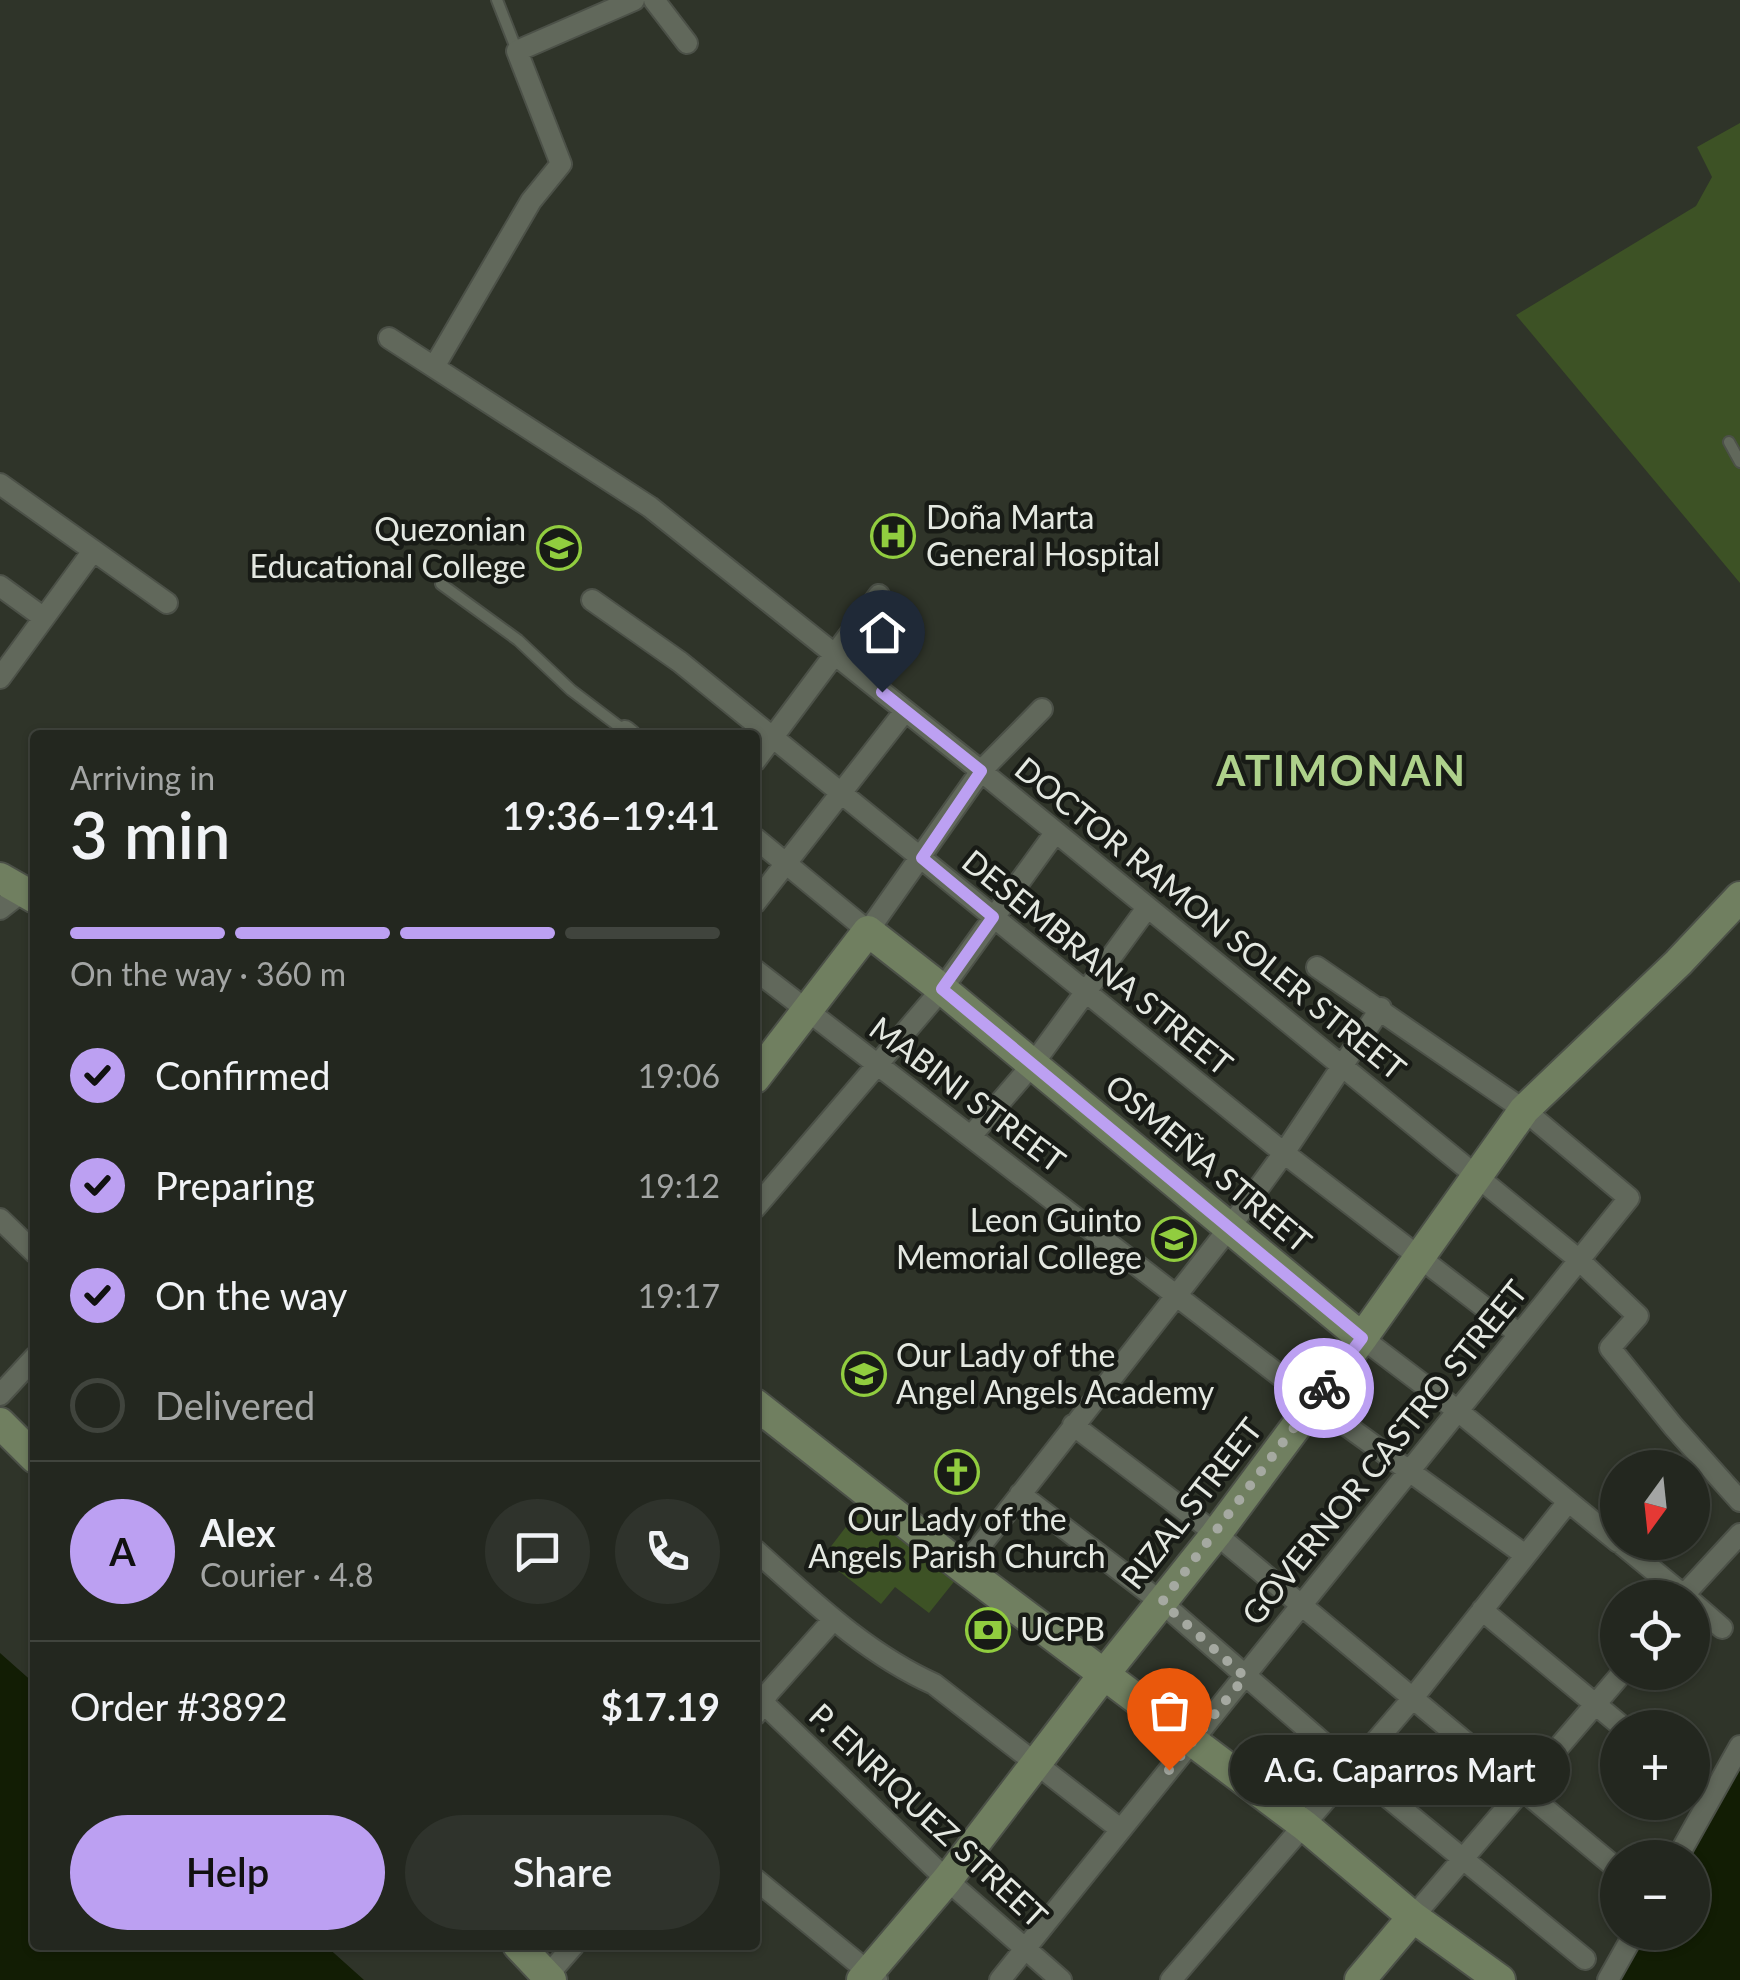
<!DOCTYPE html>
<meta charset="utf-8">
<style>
:root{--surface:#23271f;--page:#2f332c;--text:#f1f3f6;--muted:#a3a5a4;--line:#40443d;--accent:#bca0f2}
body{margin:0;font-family:Lato,sans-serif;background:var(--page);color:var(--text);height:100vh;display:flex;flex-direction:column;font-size:38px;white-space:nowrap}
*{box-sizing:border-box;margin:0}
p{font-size:32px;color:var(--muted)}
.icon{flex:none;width:55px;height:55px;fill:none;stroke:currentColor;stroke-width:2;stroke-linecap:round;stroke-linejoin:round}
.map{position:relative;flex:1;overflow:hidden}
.panel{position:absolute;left:30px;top:730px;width:730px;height:1220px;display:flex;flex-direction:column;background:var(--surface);border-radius:10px;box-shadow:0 2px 8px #0004,0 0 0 2px var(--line)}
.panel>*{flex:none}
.needle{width:65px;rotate:195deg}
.controls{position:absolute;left:1600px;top:1450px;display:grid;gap:20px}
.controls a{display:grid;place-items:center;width:110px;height:110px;border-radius:50%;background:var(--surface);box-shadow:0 2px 8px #0004,0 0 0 2px var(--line);font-size:50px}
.pin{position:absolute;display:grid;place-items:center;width:85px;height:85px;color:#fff;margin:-102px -42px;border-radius:50% 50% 50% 0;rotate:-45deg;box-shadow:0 0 10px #0007}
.pin .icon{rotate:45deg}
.courier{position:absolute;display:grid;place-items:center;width:100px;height:100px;margin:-50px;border:8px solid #bca0f2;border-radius:50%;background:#fff;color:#222;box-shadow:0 2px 12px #0007}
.bubble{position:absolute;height:70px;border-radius:35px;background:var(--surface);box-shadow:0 2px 8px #0004,0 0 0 2px var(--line);font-size:32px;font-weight:600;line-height:70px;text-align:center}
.summary em{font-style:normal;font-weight:600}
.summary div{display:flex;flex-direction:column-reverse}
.summary{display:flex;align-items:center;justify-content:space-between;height:170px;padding:0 40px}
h1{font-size:65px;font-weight:600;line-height:75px}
.bar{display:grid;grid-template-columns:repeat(4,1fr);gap:15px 10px;align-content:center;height:120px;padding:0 40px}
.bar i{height:12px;border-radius:8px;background:var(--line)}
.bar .on{background:var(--accent)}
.bar p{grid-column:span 4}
.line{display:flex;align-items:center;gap:25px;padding:0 40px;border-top:2px solid var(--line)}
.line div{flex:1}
.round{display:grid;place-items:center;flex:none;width:105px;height:105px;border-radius:52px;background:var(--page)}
ol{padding:0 40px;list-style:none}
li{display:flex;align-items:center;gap:30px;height:110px}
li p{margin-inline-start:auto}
li .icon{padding:10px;border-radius:50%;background:var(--accent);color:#111;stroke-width:4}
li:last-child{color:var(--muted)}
li i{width:55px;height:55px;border:5px solid var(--line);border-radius:50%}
.primary-button{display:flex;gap:20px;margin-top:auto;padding:20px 40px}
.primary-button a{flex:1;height:115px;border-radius:60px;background:var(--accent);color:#111;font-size:40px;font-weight:600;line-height:115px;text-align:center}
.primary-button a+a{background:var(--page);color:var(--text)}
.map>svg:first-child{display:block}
.green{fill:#3d5225}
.water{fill:#121d04}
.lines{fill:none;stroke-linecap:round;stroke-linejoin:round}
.lane-casing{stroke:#4c5148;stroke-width:14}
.street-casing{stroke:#4c5148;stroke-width:24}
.secondary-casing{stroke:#4c5148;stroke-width:34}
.lane{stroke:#61685b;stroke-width:10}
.street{stroke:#61685b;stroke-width:20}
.secondary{stroke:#707f60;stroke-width:30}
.done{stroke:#a5a9a1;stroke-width:10;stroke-dasharray:0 18}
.route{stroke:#bca0f2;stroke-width:12}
.labels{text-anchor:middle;stroke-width:9;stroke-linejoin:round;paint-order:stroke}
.poi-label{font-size:32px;fill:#e4e8e1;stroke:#181b16;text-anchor:start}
.street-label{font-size:32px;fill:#e4e8e1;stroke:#181b16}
.district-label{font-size:42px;font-weight:bold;letter-spacing:2.5px;fill:#aed18b;stroke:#181b16}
</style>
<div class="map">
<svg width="1740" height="1980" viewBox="0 0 1740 1980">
<rect width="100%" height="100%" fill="#2f3429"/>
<path class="green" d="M1740,123V583L1516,315L1696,206L1712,177L1697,147Z
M862,1506L957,1578L929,1613L895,1587L881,1604L822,1558Z"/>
<path class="water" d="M0,1653L35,1684V1945H325L364,1980H0Z
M1740,1768V1980H1616L1644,1933L1692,1932V1858L1688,1857Z"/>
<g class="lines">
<g class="lane-casing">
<path id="lane" d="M497,0L517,51
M1729,442L1740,462
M441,584L518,640L571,690L625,731"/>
</g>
<g class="street-casing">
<path id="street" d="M654,0L687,43
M389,338L650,507L981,771L1578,1259L1638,1316L1610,1348L1673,1426L1740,1501
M434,367L531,201L561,164L517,51L634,0
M0,484L167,603
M0,586L44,618
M592,600L680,662L1284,1153L1519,1334
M0,678L93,551
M625,731L630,735
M755,761L879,595
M755,838L868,931L981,771L1042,709
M755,903L905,711
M0,909L23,891
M755,970L1314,1402L1525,1555
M971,1136L1033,1064L1147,908
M755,1208L942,989L1055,833
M0,1219L35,1253
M1362,1338L1458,1411L1618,1542
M0,1395L35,1357
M1073,1425L1216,1534L1615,1867
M1020,1494L1161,1602L1351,1767L1585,1959
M1619,1542L1687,1598
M755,1550C811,1600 865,1653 934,1684L1120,1829
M963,1568L1230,1227L1284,1153L1381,1008
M1681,1598L1740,1534
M1692,1602L1722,1628
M1482,1610L1624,1728
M755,1695L947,1880L1061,1980
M755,1715L769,1692L833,1620
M1677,1858L1740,1746
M755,1879L877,1979
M1413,1917L1623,1672
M547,1976L574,1945
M1000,1980L1629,1198L1524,1110L1317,967
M1171,1980L1412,1699L1568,1502
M1608,1980L1635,1932"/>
</g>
<g class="secondary-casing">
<path id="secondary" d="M0,878L35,898
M755,1078L868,931L942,989L1362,1338
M755,1404L963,1568L1305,1826L1413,1917L1500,1980
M0,1423L35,1458
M518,1945L551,1980
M862,1980L947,1880L1105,1673L1216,1534L1362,1338L1524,1110L1678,963L1740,897
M1360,1980L1413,1917"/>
</g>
<use href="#lane" class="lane"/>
<use href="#street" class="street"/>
<use href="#secondary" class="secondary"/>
</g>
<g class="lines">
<path class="done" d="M1169,1770L1245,1677L1162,1602L1324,1388"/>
<path class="route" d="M882,692L981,771L922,858L993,917L942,989L1362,1338L1324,1388"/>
</g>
<defs>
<g id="hospital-ring" transform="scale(2.25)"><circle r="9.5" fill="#181b16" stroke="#91cd3f" stroke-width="1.5"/><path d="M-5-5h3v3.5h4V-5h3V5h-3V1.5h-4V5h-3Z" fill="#91cd3f"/></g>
<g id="university-ring" transform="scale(2.25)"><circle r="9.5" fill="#181b16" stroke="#91cd3f" stroke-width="1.5"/><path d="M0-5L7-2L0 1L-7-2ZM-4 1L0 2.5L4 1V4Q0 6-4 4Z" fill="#91cd3f"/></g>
<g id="school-ring" transform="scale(2.25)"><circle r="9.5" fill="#181b16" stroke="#91cd3f" stroke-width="1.5"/><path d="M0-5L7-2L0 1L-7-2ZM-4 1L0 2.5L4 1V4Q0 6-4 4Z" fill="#91cd3f"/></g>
<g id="church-ring" transform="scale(2.25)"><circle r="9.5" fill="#181b16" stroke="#91cd3f" stroke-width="1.5"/><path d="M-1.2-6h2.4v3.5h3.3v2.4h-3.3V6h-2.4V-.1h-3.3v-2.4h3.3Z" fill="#91cd3f"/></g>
<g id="bank-ring" transform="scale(2.25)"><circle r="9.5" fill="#181b16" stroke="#91cd3f" stroke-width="1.5"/><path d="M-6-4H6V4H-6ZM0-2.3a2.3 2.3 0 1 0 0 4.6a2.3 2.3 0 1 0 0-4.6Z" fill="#91cd3f"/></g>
</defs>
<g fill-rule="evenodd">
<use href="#hospital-ring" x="893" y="536"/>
<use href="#university-ring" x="559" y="548"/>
<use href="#university-ring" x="1174" y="1239"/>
<use href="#school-ring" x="864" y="1374"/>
<use href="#church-ring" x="957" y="1472"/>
<use href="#bank-ring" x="988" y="1630"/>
</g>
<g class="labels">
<g class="poi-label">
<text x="926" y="529">Doña Marta<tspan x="926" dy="37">General Hospital</tspan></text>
<text x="526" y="541" text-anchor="end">Quezonian<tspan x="526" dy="37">Educational College</tspan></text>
<text x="1142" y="1232" text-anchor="end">Leon Guinto<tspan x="1142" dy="37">Memorial College</tspan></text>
<text x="896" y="1367">Our Lady of the<tspan x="896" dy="37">Angel Angels Academy</tspan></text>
<text x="957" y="1531" text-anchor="middle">Our Lady of the<tspan x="957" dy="37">Angels Parish Church</tspan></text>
<text x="1020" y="1641">UCPB</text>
</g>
<g class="street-label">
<text transform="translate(1210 919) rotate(39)" y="11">DOCTOR RAMON SOLER STREET</text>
<text transform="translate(1097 963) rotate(39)" y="11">DESEMBRANA STREET</text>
<text transform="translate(967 1095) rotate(37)" y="11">MABINI STREET</text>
<text transform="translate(1208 1164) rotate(40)" y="11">OSMEÑA STREET</text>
<text transform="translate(1385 1453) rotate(-51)" y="11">GOVERNOR CASTRO STREET</text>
<text transform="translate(1192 1504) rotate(-52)" y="11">RIZAL STREET</text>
<text transform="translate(928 1816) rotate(43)" y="11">P. ENRIQUEZ STREET</text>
</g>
<g class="district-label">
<text x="1342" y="786">ATIMONAN</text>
</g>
</g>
</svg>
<div class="controls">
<a><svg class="needle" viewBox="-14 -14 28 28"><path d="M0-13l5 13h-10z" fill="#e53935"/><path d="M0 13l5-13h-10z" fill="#a3a5a4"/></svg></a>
<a><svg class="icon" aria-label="locate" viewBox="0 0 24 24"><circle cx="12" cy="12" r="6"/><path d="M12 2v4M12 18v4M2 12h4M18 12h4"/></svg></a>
<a>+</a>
<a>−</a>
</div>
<div class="pin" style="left:1169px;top:1770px;background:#ea580c"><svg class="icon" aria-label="bag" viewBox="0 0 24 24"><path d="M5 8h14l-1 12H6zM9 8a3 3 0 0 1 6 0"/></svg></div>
<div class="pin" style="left:882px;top:692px;background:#1f2937"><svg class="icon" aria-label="home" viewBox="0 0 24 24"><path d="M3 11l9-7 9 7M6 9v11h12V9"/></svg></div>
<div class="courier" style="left:1324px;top:1388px"><svg class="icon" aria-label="bike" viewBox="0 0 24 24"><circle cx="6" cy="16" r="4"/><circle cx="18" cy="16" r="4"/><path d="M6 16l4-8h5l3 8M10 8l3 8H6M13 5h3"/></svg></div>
<div class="bubble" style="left:1230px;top:1735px;width:340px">A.G. Caparros Mart</div>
<section class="panel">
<div class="summary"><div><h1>3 min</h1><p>Arriving in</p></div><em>19:36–19:41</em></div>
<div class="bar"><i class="on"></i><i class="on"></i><i class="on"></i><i></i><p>On the way · 360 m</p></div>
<ol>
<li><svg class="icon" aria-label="check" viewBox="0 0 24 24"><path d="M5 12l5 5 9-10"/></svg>Confirmed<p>19:06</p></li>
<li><svg class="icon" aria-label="check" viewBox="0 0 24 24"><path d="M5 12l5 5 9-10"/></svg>Preparing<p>19:12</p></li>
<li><svg class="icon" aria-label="check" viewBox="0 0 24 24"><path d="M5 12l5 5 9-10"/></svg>On the way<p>19:17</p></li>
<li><i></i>Delivered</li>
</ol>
<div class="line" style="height:180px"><b class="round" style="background:var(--accent);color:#111">A</b><div><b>Alex</b><p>Courier · 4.8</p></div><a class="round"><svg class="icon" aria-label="chat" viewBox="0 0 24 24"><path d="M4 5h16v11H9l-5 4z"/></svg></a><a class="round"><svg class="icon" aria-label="phone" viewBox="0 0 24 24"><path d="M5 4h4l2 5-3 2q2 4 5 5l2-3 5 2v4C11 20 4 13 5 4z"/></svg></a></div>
<div class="line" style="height:130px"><div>Order #3892</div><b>$17.19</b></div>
<div class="primary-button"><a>Help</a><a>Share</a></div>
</section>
</div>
